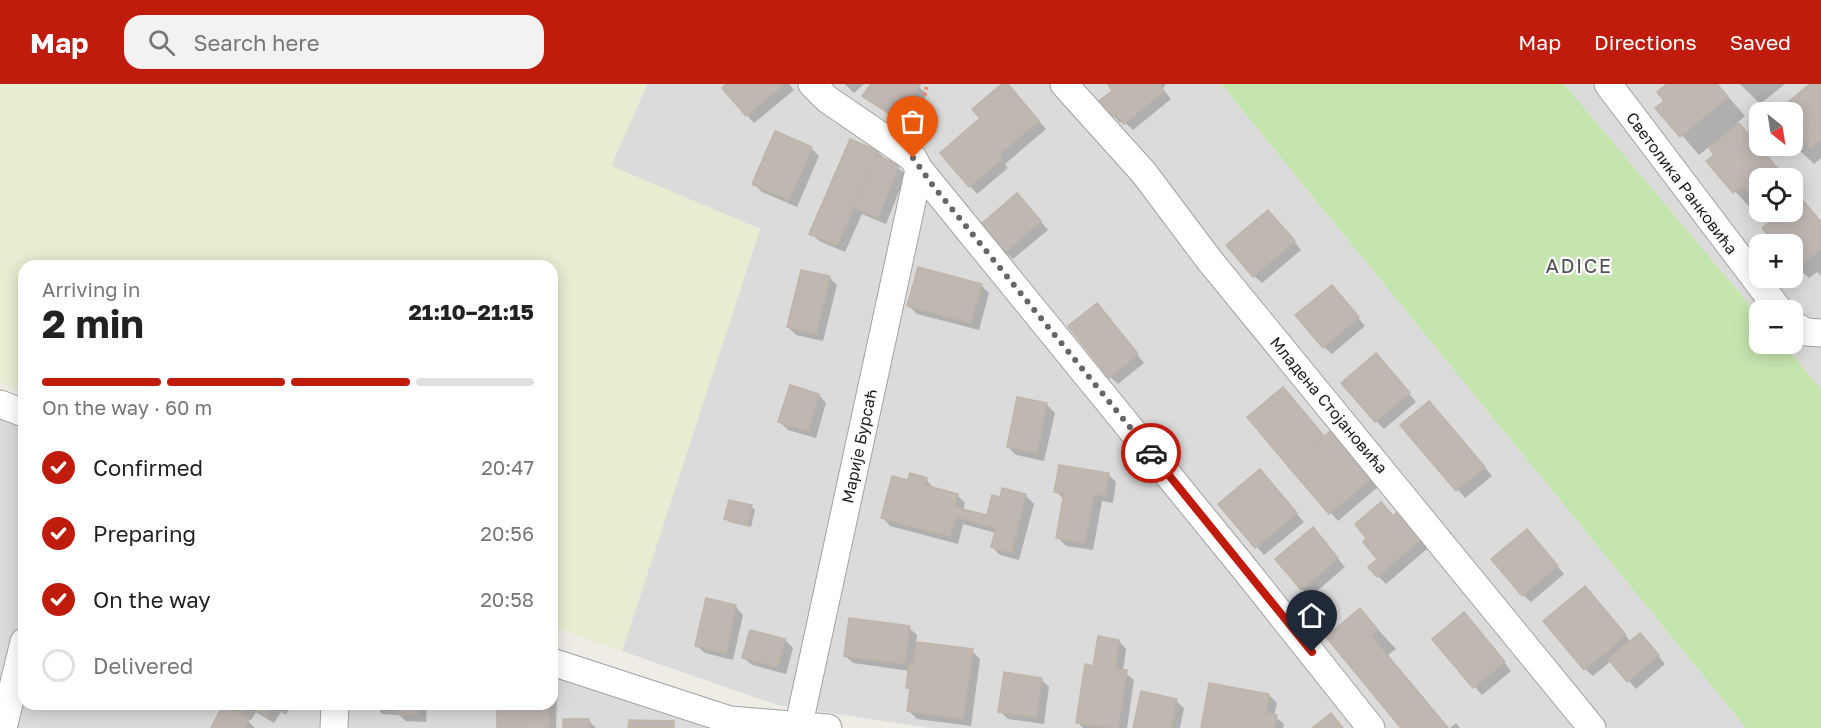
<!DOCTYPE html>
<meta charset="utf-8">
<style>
:root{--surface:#fff;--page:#f2f2f2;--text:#222;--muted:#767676;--line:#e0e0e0;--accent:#bf1c0d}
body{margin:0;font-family:"Golos Text",sans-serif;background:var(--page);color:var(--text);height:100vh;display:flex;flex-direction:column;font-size:22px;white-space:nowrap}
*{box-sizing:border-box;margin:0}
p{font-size:20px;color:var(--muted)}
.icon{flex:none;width:33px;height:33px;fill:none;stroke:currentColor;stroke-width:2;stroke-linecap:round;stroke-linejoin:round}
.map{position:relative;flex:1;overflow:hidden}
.details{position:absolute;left:18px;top:176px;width:540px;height:450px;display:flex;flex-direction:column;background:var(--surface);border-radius:18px;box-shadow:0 3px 15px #0003}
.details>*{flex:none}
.needle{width:39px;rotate:150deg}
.buttons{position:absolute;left:1749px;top:18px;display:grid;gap:12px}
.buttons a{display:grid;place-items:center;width:54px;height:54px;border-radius:12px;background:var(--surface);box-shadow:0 3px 15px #0003;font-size:30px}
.pin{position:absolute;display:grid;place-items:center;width:51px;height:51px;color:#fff;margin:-62px -26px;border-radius:50% 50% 50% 0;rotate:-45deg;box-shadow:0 0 6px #0007}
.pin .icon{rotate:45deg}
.courier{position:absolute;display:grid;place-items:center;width:60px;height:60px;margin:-30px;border:4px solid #bf1c0d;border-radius:50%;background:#fff;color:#222;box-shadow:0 2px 8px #0007}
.summary em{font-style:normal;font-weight:700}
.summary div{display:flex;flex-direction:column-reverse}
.summary{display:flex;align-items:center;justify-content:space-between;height:102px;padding:0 24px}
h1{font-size:39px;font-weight:700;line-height:45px}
.bar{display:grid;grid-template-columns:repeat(4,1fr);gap:9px 6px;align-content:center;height:72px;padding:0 24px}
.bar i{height:8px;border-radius:4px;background:var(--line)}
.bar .current{background:var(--accent)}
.bar p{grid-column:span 4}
ol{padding:0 24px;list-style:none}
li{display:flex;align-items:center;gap:18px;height:66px}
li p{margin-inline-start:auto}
li .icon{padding:6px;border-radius:50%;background:var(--accent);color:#fff;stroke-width:4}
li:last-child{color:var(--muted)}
li i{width:33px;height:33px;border:3px solid var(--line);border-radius:50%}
header{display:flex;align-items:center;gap:36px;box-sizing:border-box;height:84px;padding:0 30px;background:var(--accent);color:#fff}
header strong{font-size:28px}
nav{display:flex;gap:33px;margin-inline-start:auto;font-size:21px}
.search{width:420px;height:54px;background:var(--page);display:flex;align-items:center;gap:15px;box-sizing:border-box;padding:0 21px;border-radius:18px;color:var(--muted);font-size:22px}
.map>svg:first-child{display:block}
.residential{fill:#dcdbdb;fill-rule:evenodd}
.farmland{fill:#e8ecd1}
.grass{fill:#c5e5ae}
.shadow{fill:#0003}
.building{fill:#bfb8b2;stroke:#bfb4a8;stroke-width:1.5}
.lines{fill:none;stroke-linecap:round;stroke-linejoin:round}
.minor-casing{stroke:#a2a2a2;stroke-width:29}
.path{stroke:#f08b74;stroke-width:4;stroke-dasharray:3 3;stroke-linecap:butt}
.minor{stroke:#fff;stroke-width:27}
.done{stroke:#676664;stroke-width:6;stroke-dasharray:0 10.8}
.route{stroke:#bf1c0d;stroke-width:8}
.labels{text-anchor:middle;stroke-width:4.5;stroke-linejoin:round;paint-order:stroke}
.street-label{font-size:16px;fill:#1e1e1e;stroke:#fff}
.quarter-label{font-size:20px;letter-spacing:1.5px;fill:#515151;stroke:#fff}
</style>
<header>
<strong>Map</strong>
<div class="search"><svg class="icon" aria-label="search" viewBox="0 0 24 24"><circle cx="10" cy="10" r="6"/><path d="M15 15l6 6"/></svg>Search here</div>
<nav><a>Map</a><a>Directions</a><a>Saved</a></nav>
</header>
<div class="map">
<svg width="1821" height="644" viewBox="0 0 1821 644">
<rect width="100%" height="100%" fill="#eeece5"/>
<path class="residential" d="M647,0H1221L1746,644H930L777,621L622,567L760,145L611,82Z
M1564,0H1821V305L1783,260H1792V226H1760L1759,232ZM1760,28H1792V62H1760ZM1760,94H1792V128H1760ZM1760,160H1792V194H1760Z
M0,322L24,335V620H552V591L714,644H0Z"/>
<path class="farmland" d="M0,0H647L611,82L760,145L622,567L552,542V182H24V307L0,298Z"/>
<path class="grass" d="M1221,0H1564L1759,232L1760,260H1783L1821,305V644H1746Z"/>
<path class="shadow" d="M728,0H789L794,6L754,39L747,31Z
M845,0H864L854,9Z
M872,0H916L927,10L906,42L864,12Z
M1004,0L1013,7L1046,45L1005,80L1008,84L977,110L970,102L983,34Z
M1110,0H1166L1163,5L1171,15L1133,46L1123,37L1120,39L1101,18L1114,7Z
M1669,0H1717L1745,32L1737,39L1787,94H1760V121L1753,127L1708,77L1716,71L1710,62L1699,71L1658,24L1667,17Z
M1740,0H1785L1760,20Z
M1812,0H1821V74L1814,80L1792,59V28H1778Z
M811,64L819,72L797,123L762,108L754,100Z
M877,68L906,90L886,140L862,130L845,168L819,157L811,149Z
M1792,101L1796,106L1794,108L1821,137V192L1817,188L1809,194L1792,178V160H1778L1764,145L1772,138L1768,128H1792Z
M1025,119L1048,146L1013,175L1005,168Z
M1276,135L1301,166L1262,199L1254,192Z
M829,193L837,201L823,257L796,251L788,243Z
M981,201L989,209L979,246L917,230L909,222Z
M1339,211L1365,242L1332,270L1324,263Z
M1104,229L1144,279L1118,300L1110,293Z
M1384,279L1416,318L1384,345L1376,337Z
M819,311L826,319L816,354L788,346L780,338Z
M1291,313L1325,353L1380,401L1338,437L1249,334Z
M1019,315L1047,321L1055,329L1044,377L1016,371L1008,363Z
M1437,327L1492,392L1465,414L1402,341Z
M1108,390L1116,398L1113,419L1102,417L1093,466L1066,462L1058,454L1064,416L1056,407Z
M926,395L934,405L957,411L965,419L963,426L988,433L1001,415L1003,406L1026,412L1034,420L1019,476L1000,471L992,463L996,449L963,440L958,460L890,442L883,434L909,398Z
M1267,395L1304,438L1264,471L1220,420Z
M752,423L755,426L751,443L729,438L726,434Z
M1393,434L1434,459L1386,500L1378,492L1379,475Z
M1320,453L1345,483L1310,513L1302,505Z
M1535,455L1564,490L1531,518L1523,511Z
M1593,512L1631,558H1647L1665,580L1636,605L1611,577L1593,592L1585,585Z
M736,523L743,531L733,576L705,569L697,562Z
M1360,526L1396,565L1388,571L1449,644H1403Z
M1472,538L1511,587L1482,611L1434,555Z
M909,544L917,551L916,560L972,567L980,575L971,642L917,635L909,627L910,587L853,579L845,572Z
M751,548L785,556L793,564L786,590L752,581L744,574Z
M1119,557L1126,565L1123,587L1134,596L1127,644H1083L1078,639L1094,583Z
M1041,595L1049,603L1044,640L1008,635L1000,627Z
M552,604L557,609L556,644H498L499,620H552Z
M1269,611L1277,619L1274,632L1284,640L1283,644H1203Z
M1176,617L1184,624L1180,644H1134Z
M223,620H290L292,621L286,631L281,628L274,639L256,628L251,636L244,633L255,644H212L225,621Z
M375,620H427L426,638L406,637L399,631L382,630Z
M588,636L596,644H565Z
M1456,639L1460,644H1450Z"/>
<path class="building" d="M726,0H784L746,32L722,4Z
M871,0H918L920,1L897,35L862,12Z
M1002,0H1008L1039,37L998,71L1002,75L969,103L940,69L980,34L972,25Z
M1159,0L1164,7L1124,40L1115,29L1111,33L1099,17L1112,7L1108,0Z
M1667,0H1717L1728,13L1680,53L1655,24L1664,17L1657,8Z
M1810,0H1821V55L1810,64L1803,55L1794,63L1792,28H1776Z
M1739,39L1779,86L1769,94H1760V102L1749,111L1742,102L1733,109L1706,77L1714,71L1709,64Z
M775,47L812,63L789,116L752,100Z
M850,55L878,67L837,161L809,150Z
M876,71L899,81L878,134L854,123Z
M1795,107L1821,138V165L1805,178L1798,169L1792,174V160H1776L1762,144L1770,138L1765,131L1769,128H1792Z
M1017,109L1041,137L1004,169L980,141Z
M1268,126L1295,157L1253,193L1226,161Z
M918,183L982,200L971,239L907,222Z
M801,186L830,192L816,250L787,243Z
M1332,201L1359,233L1323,264L1295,231Z
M1097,219L1138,270L1109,294L1068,242Z
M1376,269L1410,309L1375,338L1341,299Z
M790,301L819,310L808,347L778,338Z
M1283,303L1324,352L1288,382L1247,333Z
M1017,313L1047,319L1037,369L1007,363Z
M1429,317L1485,383L1456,407L1400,341Z
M1333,345L1373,393L1329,430L1288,382Z
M1059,381L1109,389L1105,412L1094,410L1085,459L1056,454L1064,409L1054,408Z
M1260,385L1297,429L1255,464L1218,420Z
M910,389L927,394L925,401L958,410L954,423L987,431L992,411L1000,413L1002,404L1026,410L1011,469L991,463L996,444L956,433L950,453L881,434L892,392L908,396Z
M729,416L752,421L747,441L724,435Z
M1381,418L1393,432L1396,429L1402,436L1410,430L1427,450L1377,493L1368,483L1377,475L1363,458L1366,454L1355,440Z
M1313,443L1338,474L1301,506L1275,475Z
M1527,445L1558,482L1522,512L1491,475Z
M1585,502L1626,551L1584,586L1543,537Z
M706,514L736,521L726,569L695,562Z
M1360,524L1378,546L1371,552L1448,644H1401L1326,553Z
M1464,528L1505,578L1473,604L1432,555Z
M849,534L910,542L905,580L844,572Z
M750,546L785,555L778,583L742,574Z
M1640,549L1659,571L1627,598L1608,575Z
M1098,552L1119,556L1115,585L1127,586L1118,644L1076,639L1085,580L1093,582Z
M917,558L973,565L963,635L907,627L910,604H906L909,579L913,580Z
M1004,588L1042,594L1036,633L998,628Z
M1209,599L1269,610L1266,629L1277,631L1274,644H1201Z
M1141,607L1177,615L1171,644H1133Z
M226,620H280L278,624L272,621L266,632L248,621L243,629Z
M373,620H419L418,631L397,630V624L373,622Z
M497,620H549V644H497Z
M223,621L249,635L244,644H211Z
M1331,629L1343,644H1312Z
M563,635H589V644H563Z
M629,636L674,637V644H628Z"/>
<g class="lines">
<g class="minor-casing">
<path id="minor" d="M812,0L827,15L913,74L919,85L1248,489L1371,644
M1064,0L1144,89L1210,177L1592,644
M1608,0L1779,226
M1792,240L1806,248L1821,249
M0,320L24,329
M552,578L730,636L828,644
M799,640L919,85
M3,644L24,558
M334,644L335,620"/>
</g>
<path class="path" d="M918,47L927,0"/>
<use href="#minor" class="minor"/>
</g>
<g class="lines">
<path class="done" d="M913,74L934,103L1151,369"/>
<path class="route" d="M1151,369L1312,568"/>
</g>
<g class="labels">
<g class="street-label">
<text transform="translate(1682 99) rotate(53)" y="6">Светолика Ранковића</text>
<text transform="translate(1329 321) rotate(50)" y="6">Младена Стојановића</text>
<text transform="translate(859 362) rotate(-78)" y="6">Марије Бурсаћ</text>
</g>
<g class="quarter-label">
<text x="1579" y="189">ADICE</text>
</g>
</g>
</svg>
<div class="buttons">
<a><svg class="needle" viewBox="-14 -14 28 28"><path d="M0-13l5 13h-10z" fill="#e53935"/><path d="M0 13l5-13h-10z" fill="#767676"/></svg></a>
<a><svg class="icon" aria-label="locate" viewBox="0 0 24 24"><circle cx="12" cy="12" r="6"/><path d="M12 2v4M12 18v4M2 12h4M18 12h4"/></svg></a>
<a>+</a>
<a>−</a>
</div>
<div class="pin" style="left:913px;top:74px;background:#ea580c"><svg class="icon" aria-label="bag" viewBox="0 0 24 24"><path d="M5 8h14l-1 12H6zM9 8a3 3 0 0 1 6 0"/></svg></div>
<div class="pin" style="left:1312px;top:568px;background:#1f2937"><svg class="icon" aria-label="home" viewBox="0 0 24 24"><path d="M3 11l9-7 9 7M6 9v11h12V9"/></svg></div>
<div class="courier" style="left:1151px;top:369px"><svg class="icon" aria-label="car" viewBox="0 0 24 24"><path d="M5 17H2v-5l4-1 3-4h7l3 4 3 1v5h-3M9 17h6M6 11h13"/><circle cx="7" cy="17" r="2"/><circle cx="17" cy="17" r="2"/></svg></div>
<section class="details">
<div class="summary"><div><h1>2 min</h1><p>Arriving in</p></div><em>21:10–21:15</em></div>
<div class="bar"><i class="current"></i><i class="current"></i><i class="current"></i><i></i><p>On the way · 60 m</p></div>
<ol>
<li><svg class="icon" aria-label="check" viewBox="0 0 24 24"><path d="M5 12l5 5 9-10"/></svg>Confirmed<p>20:47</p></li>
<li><svg class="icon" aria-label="check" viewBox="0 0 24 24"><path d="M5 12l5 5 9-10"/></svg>Preparing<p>20:56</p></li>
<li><svg class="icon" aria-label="check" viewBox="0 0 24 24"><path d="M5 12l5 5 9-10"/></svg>On the way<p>20:58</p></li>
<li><i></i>Delivered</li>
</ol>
</section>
</div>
